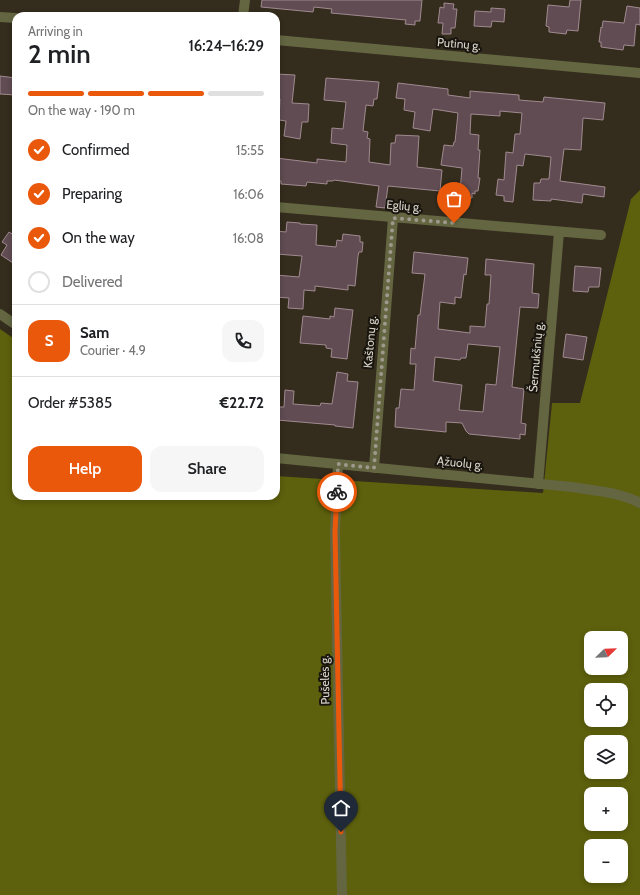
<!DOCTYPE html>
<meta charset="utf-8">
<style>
:root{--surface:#fff;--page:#f6f6f6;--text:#202124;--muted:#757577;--line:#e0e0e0;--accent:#ea580c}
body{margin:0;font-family:Cabin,sans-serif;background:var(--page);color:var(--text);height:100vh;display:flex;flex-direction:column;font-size:15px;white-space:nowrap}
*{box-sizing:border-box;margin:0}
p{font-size:13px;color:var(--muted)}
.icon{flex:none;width:22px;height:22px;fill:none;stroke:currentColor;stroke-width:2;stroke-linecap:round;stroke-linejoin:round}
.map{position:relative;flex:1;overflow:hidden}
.sheet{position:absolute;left:12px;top:12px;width:268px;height:488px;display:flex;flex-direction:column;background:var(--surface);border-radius:12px;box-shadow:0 2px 6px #0003}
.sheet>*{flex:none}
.needle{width:26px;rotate:67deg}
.fabs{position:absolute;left:584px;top:631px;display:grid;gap:8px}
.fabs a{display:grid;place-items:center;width:44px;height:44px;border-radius:8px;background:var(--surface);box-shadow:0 2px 6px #0003;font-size:20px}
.pin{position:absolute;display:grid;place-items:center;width:34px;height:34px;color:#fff;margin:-41px -17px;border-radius:50% 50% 50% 0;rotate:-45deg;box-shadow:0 0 4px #0007}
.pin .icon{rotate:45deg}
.courier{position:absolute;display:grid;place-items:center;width:40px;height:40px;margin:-20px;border:3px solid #ea580c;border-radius:50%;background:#fff;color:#222;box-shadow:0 1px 5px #0007}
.overview em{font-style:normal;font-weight:600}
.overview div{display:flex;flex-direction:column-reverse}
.overview{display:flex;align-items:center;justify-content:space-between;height:68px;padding:0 16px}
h1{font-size:26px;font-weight:600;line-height:30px}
.bar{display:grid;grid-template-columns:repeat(4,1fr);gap:6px 4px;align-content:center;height:48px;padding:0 16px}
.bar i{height:5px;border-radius:3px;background:var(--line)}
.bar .selected{background:var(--accent)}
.bar p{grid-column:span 4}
.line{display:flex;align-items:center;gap:10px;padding:0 16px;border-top:1px solid var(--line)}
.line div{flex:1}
.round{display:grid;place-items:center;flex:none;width:42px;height:42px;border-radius:12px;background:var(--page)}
ol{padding:0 16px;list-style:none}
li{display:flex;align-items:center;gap:12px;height:44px}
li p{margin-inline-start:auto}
li .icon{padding:4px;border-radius:50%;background:var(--accent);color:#fff;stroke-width:4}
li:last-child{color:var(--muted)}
li i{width:22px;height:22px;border:2px solid var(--line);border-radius:50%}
.cta{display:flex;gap:8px;margin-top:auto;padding:8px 16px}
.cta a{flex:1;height:46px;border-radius:12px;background:var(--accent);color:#fff;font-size:16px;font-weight:600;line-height:46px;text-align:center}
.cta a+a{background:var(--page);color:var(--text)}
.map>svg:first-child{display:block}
.forest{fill:#5d600c;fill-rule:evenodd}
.building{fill:#604c52;stroke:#a08a90;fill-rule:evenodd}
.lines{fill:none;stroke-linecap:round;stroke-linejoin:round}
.minor{stroke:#636641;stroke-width:10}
.done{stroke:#9f998d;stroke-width:4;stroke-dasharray:0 7.2}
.route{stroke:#ea580c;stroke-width:5}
.labels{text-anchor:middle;stroke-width:4;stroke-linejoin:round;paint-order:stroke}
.street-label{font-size:12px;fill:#d9d4ca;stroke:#18150e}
</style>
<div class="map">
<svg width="640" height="895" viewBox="0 0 640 895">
<rect width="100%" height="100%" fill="#342c1d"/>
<path class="forest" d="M640,190V895H0V329L16,340V496H276V476L543,493L552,403H580L631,199ZM591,638H621V668H591ZM591,690H621V720H591ZM591,742H621V772H591ZM591,794H621V824H591ZM591,846H621V876H591Z"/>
<path class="building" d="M262,0H422L420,21H415V25L405,24L406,20L331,13L332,9L314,7L313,12L261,7Z
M570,0H581L578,31L567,30L566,34L549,32V27L546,26L548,5L569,7Z
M444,3L454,4L453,9H457L455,28H451V34H442L443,23H438L440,7L444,8Z
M627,6L640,8V25L636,24L634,46L624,45L623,50L601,47V42H599L601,27L602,28L603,21L624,23Z
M491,8L505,9L504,22L492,21L491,27L474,26L475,11L491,12Z
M276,74L295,75L292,103L309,104L308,122H302L300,139L284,136L286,121L279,120L280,99L276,98Z
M0,76L16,78V95L0,94Z
M326,78L379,82L377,99H374L373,106L366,105L363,131L368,132L367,138L370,139L369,162L390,165L391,143H395L396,135L419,136L417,167L442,170L440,191L388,186L385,208L376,207L379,186L334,180L333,181H327V184L307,182L306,186L281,184V181H276V158L317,163V159L346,162L347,145L331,143L332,128L343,129L346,102L324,100Z
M398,83L448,89V95L470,98V91L519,95V100L543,102L544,97L605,103L603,120L583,118L581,150L564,149L560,181L605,187L604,197L583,194L582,203L551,199V201L533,200L534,183H540L541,179H549L551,157L525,154L523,166L517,165L513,202L504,201V196L496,195L498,179L504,180L506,152L513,153L515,134H520L522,113L500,111V116L471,114L470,134L479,135L478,150H480L478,178H480L478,191H475V194L472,193V198L461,196L462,192H460L462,168L441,165L444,145L453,146L454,142H455L458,113L433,109L430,131L413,128L415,112L404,110L405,99L396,98Z
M287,222L300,223V224L317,225L316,245L336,247L337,240L342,241L343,234L360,236V242H363L362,252H359L358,256L355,286L348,285V290L315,286V291L304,290L303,309L288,308L289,298L276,297V275L299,277L302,256L276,254V231L286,232Z
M9,232L14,235L16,233V265L1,255L7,245L2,242Z
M414,252L468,258L466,275L464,274L461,298L455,297V304L440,302L438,329L470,333V326L485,327L487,304H489L491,275H485L486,259L534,264L532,293L539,294L538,308L520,307L512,387L524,389L521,423L526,424L525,435L520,434V439L469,434L466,431L462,423L446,422V432L395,427L396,408H399L401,389L414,390L416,364H410L411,348L415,349L418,315H420L425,274L412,273ZM468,344L500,347L496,385L486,384L483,412L459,410L462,385L433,381L435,357L460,360L461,358H466Z
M575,266L601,268L599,287H589L588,292L573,291Z
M335,308L353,310L347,359L331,357L332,349L326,348V345L300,343L303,316L330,319V316L334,317Z
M566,334L587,337L583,360L563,357Z
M337,372L348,374L347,381L358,382L353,428L335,426V425L277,420L278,407H284L285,390L294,391L293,404L320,406L321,403L332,404Z"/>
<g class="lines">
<path class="minor" d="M243,16L245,0
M0,17L16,18
M276,40L640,73
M276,207L601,235
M0,314L16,325
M276,458L572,487C595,491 620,492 640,503
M338,464L335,532L342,895
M374,468L393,218
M538,484L559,232"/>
</g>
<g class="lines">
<path class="done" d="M337,492L338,464L374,468L393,218L454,223"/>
<path class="route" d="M337,492L335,532L341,832"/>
</g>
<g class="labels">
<g class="street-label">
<text transform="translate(459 44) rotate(5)" y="4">Putinų g.</text>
<text transform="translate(404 206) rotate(5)" y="4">Eglių g.</text>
<text transform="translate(370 342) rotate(-85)" y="4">Kaštonų g.</text>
<text transform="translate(536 357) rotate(-85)" y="4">Šermukšnių g.</text>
<text transform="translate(460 463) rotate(6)" y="4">Ąžuolų g.</text>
<text transform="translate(325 680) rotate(-91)" y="4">Pušelės g.</text>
</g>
</g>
</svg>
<div class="fabs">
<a><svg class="needle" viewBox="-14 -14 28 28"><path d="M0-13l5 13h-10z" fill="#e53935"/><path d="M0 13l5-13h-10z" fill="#757577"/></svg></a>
<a><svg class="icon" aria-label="locate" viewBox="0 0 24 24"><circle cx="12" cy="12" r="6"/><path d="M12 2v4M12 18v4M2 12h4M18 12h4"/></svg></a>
<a><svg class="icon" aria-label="layers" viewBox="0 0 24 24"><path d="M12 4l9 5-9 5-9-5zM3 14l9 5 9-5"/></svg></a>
<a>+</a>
<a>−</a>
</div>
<div class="pin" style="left:454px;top:223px;background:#ea580c"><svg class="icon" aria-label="bag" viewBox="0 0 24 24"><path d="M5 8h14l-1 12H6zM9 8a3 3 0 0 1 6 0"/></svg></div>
<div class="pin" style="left:341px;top:832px;background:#1f2937"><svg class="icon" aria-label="home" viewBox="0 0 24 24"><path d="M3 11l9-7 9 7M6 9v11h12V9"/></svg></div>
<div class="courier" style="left:337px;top:492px"><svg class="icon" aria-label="bike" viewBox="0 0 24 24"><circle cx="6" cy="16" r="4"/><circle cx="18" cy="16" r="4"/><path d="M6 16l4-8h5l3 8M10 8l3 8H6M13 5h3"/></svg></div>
<section class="sheet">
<div class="overview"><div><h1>2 min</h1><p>Arriving in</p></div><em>16:24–16:29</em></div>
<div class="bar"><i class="selected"></i><i class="selected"></i><i class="selected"></i><i></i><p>On the way · 190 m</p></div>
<ol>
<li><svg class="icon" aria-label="check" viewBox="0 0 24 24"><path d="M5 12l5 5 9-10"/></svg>Confirmed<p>15:55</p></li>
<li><svg class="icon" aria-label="check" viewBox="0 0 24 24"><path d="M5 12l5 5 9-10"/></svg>Preparing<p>16:06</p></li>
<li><svg class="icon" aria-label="check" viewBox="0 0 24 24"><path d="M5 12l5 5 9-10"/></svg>On the way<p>16:08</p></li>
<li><i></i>Delivered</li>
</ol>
<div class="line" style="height:72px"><b class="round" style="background:var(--accent);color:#fff">S</b><div><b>Sam</b><p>Courier · 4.9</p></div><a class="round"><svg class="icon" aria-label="phone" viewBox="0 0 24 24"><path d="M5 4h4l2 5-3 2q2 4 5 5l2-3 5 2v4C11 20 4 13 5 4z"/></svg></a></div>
<div class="line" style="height:52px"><div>Order #5385</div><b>€22.72</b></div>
<div class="cta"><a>Help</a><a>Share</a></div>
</section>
</div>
